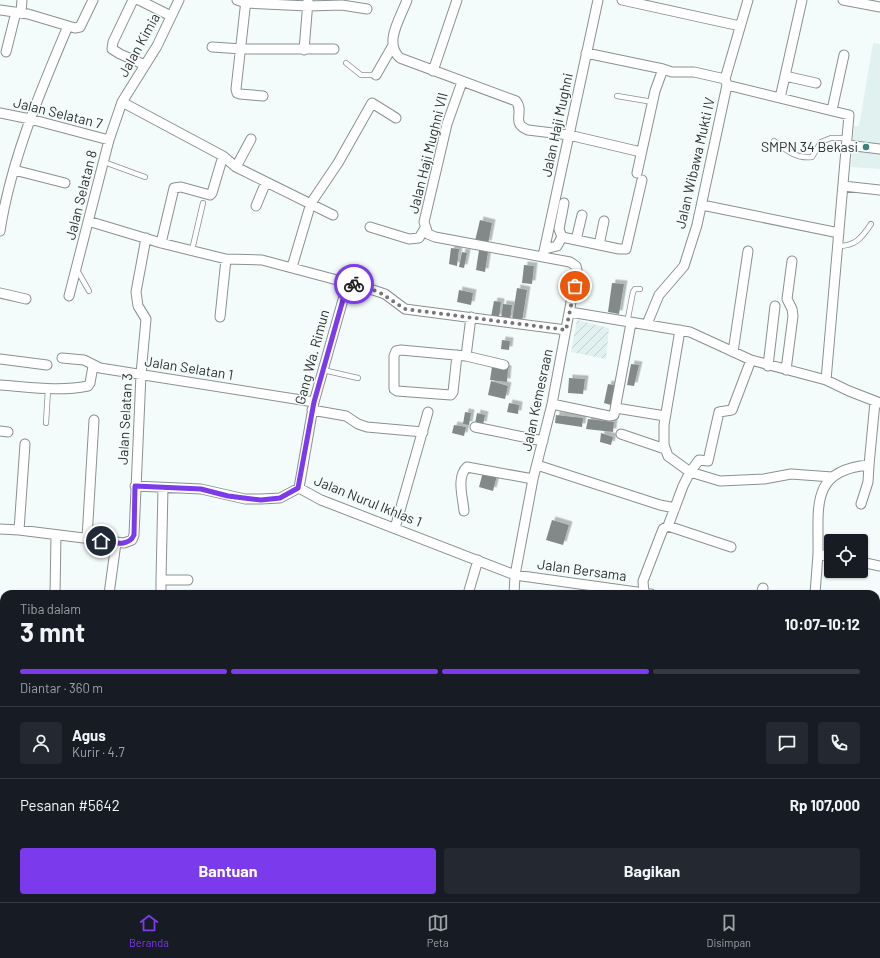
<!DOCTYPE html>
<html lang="id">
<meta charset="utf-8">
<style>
:root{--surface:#171b24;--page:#242831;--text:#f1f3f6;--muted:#9ea1a6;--line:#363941;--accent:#7c3aed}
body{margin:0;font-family:Barlow,sans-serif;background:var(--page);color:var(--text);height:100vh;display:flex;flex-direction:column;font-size:15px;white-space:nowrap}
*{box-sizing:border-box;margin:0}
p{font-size:13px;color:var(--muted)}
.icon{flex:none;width:22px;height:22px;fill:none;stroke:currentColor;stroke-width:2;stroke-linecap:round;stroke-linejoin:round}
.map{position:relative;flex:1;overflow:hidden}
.panel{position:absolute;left:0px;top:590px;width:880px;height:312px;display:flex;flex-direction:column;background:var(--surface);border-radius:12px 12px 0 0;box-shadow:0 1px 3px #0004}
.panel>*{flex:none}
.fabs{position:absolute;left:824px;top:534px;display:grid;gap:8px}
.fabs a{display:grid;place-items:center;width:44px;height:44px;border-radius:4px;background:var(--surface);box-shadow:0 1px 3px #0004;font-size:20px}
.pin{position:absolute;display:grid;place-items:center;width:34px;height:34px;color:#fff;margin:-17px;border:2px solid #fff;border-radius:50%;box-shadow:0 1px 4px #0007}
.courier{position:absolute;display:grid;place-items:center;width:40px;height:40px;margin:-20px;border:3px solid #7c3aed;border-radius:50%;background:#fff;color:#222;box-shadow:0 1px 5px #0007}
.summary em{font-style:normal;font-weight:700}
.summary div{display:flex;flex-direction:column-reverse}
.summary{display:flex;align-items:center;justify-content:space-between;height:68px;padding:0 20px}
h1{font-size:26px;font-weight:700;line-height:30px}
.bar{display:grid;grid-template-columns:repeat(4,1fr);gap:6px 4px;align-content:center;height:48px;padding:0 20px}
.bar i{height:5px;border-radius:3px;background:var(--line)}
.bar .on{background:var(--accent)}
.bar p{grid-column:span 4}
.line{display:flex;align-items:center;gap:10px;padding:0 20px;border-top:1px solid var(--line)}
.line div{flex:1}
.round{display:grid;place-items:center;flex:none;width:42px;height:42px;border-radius:4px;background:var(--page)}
.button{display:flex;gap:8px;margin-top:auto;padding:8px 20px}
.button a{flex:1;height:46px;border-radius:4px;background:var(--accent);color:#fff;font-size:16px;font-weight:700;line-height:46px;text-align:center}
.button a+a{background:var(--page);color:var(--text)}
.menu{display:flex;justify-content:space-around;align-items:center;height:56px;border-top:1px solid var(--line);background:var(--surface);font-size:11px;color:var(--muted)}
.menu a{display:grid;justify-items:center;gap:2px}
.menu .on{color:var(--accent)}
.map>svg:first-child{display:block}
.built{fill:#e0f1ef}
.industrial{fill:url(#industrial-furrows)}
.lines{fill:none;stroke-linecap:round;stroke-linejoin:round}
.stream{stroke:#68dad0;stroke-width:2.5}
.building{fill:#828988;filter:url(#shadow)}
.lane-casing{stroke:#8a9190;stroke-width:6}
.street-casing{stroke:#8a9190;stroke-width:11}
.lane{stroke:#fff;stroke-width:4.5}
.street{stroke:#fff;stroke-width:9}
.done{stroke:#737776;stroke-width:4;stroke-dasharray:0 7.2}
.route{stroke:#7c3aed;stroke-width:5}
.poi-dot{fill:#3c837d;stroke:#f4fcfb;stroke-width:1.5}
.labels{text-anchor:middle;stroke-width:3;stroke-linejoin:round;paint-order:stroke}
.street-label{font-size:14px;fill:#2d302f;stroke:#f4fcfb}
.poi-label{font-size:14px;fill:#2d302f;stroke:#f4fcfb;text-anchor:end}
</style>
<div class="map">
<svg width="880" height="902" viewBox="0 0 880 902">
<defs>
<pattern id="industrial-furrows" width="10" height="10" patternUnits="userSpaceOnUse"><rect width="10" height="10" fill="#e0f1ef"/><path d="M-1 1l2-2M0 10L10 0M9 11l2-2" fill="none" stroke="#c0cfcd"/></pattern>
<filter id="shadow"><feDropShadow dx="3.5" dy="-3.5" stdDeviation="0" flood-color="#0004"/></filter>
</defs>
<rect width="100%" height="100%" fill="#f4fcfb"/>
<path class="built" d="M873,43L880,44V169L851,167L854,126H859Z"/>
<path class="industrial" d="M577,320L609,328L606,359L571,352Z"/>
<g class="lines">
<path class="stream" d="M836,898L841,902
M447,902L452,898"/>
</g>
<path class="building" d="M480,220L492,223L488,244L475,241Z
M451,248L459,249L457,266L449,264Z
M479,250L488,252L485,272L476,270Z
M462,252L467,253L464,268L459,267Z
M524,265L534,266L532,284L522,283Z
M612,283L624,284L619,314L608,312Z
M517,288L527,290L522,322L512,320Z
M459,290L473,293L471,305L457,302Z
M494,301L501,302L499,318L491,317Z
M503,304L512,305L510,320L501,319Z
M502,340L510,341L509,350L501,349Z
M631,364L639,365L634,386L627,385Z
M492,367L508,369L507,382L490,380Z
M569,378L585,379L583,394L568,393Z
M491,381L508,386L505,399L488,395Z
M608,384L618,386L614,406L604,403Z
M509,403L519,405L518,414L507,412Z
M465,412L471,413L469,425L463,424Z
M477,413L485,415L483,425L475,423Z
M556,415L583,418L582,427L555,423Z
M588,419L614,422L613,432L586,429Z
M454,425L466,427L464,436L452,433Z
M601,433L613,437L611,445L600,442Z
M483,472L497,475L493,491L479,487Z
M552,520L569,525L563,545L546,540Z"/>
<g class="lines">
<g class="lane-casing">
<path id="lane" d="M346,63L361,75H376
M617,96L653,102
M774,141C786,150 796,159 812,157L821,142L831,138H848
M104,162L145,177
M838,246C855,246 861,239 871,224
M192,250L203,203
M77,270L89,291
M627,323L633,292L635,289H640
M323,370L358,378
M46,423L48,389"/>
</g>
<g class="street-casing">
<path id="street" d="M133,0L113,42L112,49L120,54L145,65
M139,0L171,16
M237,0L246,3L308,6L342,5L367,9
M246,0L236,89L237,93L240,94L263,96
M407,0C401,17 383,43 400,58L516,101C525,112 510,123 528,130L569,135L641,152
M622,0L740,26
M843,0L880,7
M0,10L28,14L75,28L80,27L93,0
M21,12L22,0
M212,47L242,49H334
M304,50L308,1
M6,52L16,12
M586,53L663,69
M433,71L457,0
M376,75L392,47
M785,76L816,83
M462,82L447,124L424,222L428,234L435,237L570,262L576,266L577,270L552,404L533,479L515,575L514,594
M727,85L849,115L826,380
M780,98L802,0
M122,102L223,156L236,167L333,215
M832,110L844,55
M0,113L30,119L109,140
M847,145L880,149
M236,167L251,139
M14,170L65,183
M637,173L655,91L663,69L672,72H694L725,79
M843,186L880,190
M564,203L559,229L562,237L619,249H626L642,180
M702,205L839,233
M256,206L266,182
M88,221L161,243L226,259L262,260L367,288L385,294L405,309L566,330
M370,227L409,239L419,238L425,228
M0,231C11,160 40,92 68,26
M576,240L582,215
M161,243L174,188L181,187L210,195L212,193L223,156
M599,245L604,221
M545,249L557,246L562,237
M543,256L598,0
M292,267L311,203L338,163L372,103L396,118
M0,293L26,299
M69,296L109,140L122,102L157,46L179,0
M570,312L690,332L751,360L826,380L849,391L880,403
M220,317L226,259
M647,324L659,295L684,266L697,225L727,85L725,79L748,0
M680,330L664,425V445L668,456L690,472L720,481L764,479L791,474L832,477
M733,352L748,251
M457,355L453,392L451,395L397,391L394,389V356L396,351L401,350L466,356L471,317
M466,356L504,365
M62,358L84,360L100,368L314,402
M0,359L47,365
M768,366L775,306
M786,370L793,316L792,309L787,299L792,261
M0,385C29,387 59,392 88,386L90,383L93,366
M552,404L609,416L614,415L631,323
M616,408L665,416
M312,410L346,416L358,424L367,427L423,432
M475,427L543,441
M0,431L8,432
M621,434L665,449
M537,465L660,505L675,508
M135,486L201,489L245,499H261L280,498L299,488L321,500L515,575L651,594
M299,488L314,402L348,282
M861,504L868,482L869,465
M464,511C463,498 456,477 467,467L533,479
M668,526L731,547
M395,528L428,412
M0,529L19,530L124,543L132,540L134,535L141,374L146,319L138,306L136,292L146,238
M19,530L25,444
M87,538L94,420
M818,554L831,557
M861,562L880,566
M161,580L163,488
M55,594L56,535
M109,594L116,543
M161,594V580H188
M468,594L478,560
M644,594L643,581L663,529L668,526L683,486L690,472L699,460L708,461L719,412L732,410L751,360
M761,594L763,588
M815,594C816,581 817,567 818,554C819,508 809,470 869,465L875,402
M876,617L880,619
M876,729H880"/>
</g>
<use href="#lane" class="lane"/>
<use href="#street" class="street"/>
</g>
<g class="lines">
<path class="done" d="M354,284L379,292L405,309L566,330L575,286"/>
<path class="route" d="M101,541C113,542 128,548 134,535L135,486L201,489L228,496L261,500L280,498L298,488L314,402L348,282L354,284"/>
</g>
<circle class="poi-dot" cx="866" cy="147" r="4"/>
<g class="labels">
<g class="street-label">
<text transform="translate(139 45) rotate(-61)" y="5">Jalan Kimia</text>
<text transform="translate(58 113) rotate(14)" y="5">Jalan Selatan 7</text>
<text transform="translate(557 125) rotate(-78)" y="5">Jalan Haji Mughni</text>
<text transform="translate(428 153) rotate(-76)" y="5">Jalan Haji Mughni VII</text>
<text transform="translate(695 163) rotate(-77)" y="5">Jalan Wibawa Mukti IV</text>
<text transform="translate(81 195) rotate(-76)" y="5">Jalan Selatan 8</text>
<text transform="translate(312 357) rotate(-75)" y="5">Gang Wa. Rimun</text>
<text transform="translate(189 368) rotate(9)" y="5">Jalan Selatan 1</text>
<text transform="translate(537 400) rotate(-78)" y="5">Jalan Kemesraan</text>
<text transform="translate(125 419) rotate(-87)" y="5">Jalan Selatan 3</text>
<text transform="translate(368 501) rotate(22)" y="5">Jalan Nurul Ikhlas 1</text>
<text transform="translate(582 570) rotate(8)" y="5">Jalan Bersama</text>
</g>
<g class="poi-label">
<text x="858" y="152">SMPN 34 Bekasi</text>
</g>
</g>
</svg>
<div class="fabs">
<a><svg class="icon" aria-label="locate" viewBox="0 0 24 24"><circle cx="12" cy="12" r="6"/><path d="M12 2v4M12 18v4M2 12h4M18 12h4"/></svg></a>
</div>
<div class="pin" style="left:575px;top:286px;background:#ea580c"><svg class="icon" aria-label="bag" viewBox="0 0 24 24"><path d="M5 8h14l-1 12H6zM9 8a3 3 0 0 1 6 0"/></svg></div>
<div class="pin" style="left:101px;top:541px;background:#1f2937"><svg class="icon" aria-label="home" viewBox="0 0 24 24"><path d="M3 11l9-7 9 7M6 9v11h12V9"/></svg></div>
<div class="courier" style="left:354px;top:284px"><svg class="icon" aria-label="bike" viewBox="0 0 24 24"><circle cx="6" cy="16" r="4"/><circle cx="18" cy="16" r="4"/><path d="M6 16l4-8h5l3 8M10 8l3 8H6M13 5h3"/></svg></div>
<section class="panel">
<div class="summary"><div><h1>3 mnt</h1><p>Tiba dalam</p></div><em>10:07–10:12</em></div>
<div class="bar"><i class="on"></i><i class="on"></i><i class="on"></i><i></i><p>Diantar · 360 m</p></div>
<div class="line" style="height:72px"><a class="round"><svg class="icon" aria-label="person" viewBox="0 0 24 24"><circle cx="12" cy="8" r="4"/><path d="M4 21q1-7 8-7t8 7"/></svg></a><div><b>Agus</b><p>Kurir · 4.7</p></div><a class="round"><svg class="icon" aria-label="chat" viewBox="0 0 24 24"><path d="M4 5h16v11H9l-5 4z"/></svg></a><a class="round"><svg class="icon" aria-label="phone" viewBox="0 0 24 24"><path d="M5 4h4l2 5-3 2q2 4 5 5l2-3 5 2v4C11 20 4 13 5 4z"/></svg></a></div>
<div class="line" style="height:52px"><div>Pesanan #5642</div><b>Rp 107,000</b></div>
<div class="button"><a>Bantuan</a><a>Bagikan</a></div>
</section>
</div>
<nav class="menu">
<a class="on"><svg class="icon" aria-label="home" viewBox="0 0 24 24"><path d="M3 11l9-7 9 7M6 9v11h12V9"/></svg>Beranda</a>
<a><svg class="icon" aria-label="map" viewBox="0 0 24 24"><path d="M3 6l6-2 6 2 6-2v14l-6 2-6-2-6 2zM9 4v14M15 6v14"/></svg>Peta</a>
<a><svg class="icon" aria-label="saved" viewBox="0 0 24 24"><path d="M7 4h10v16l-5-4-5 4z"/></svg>Disimpan</a>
</nav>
